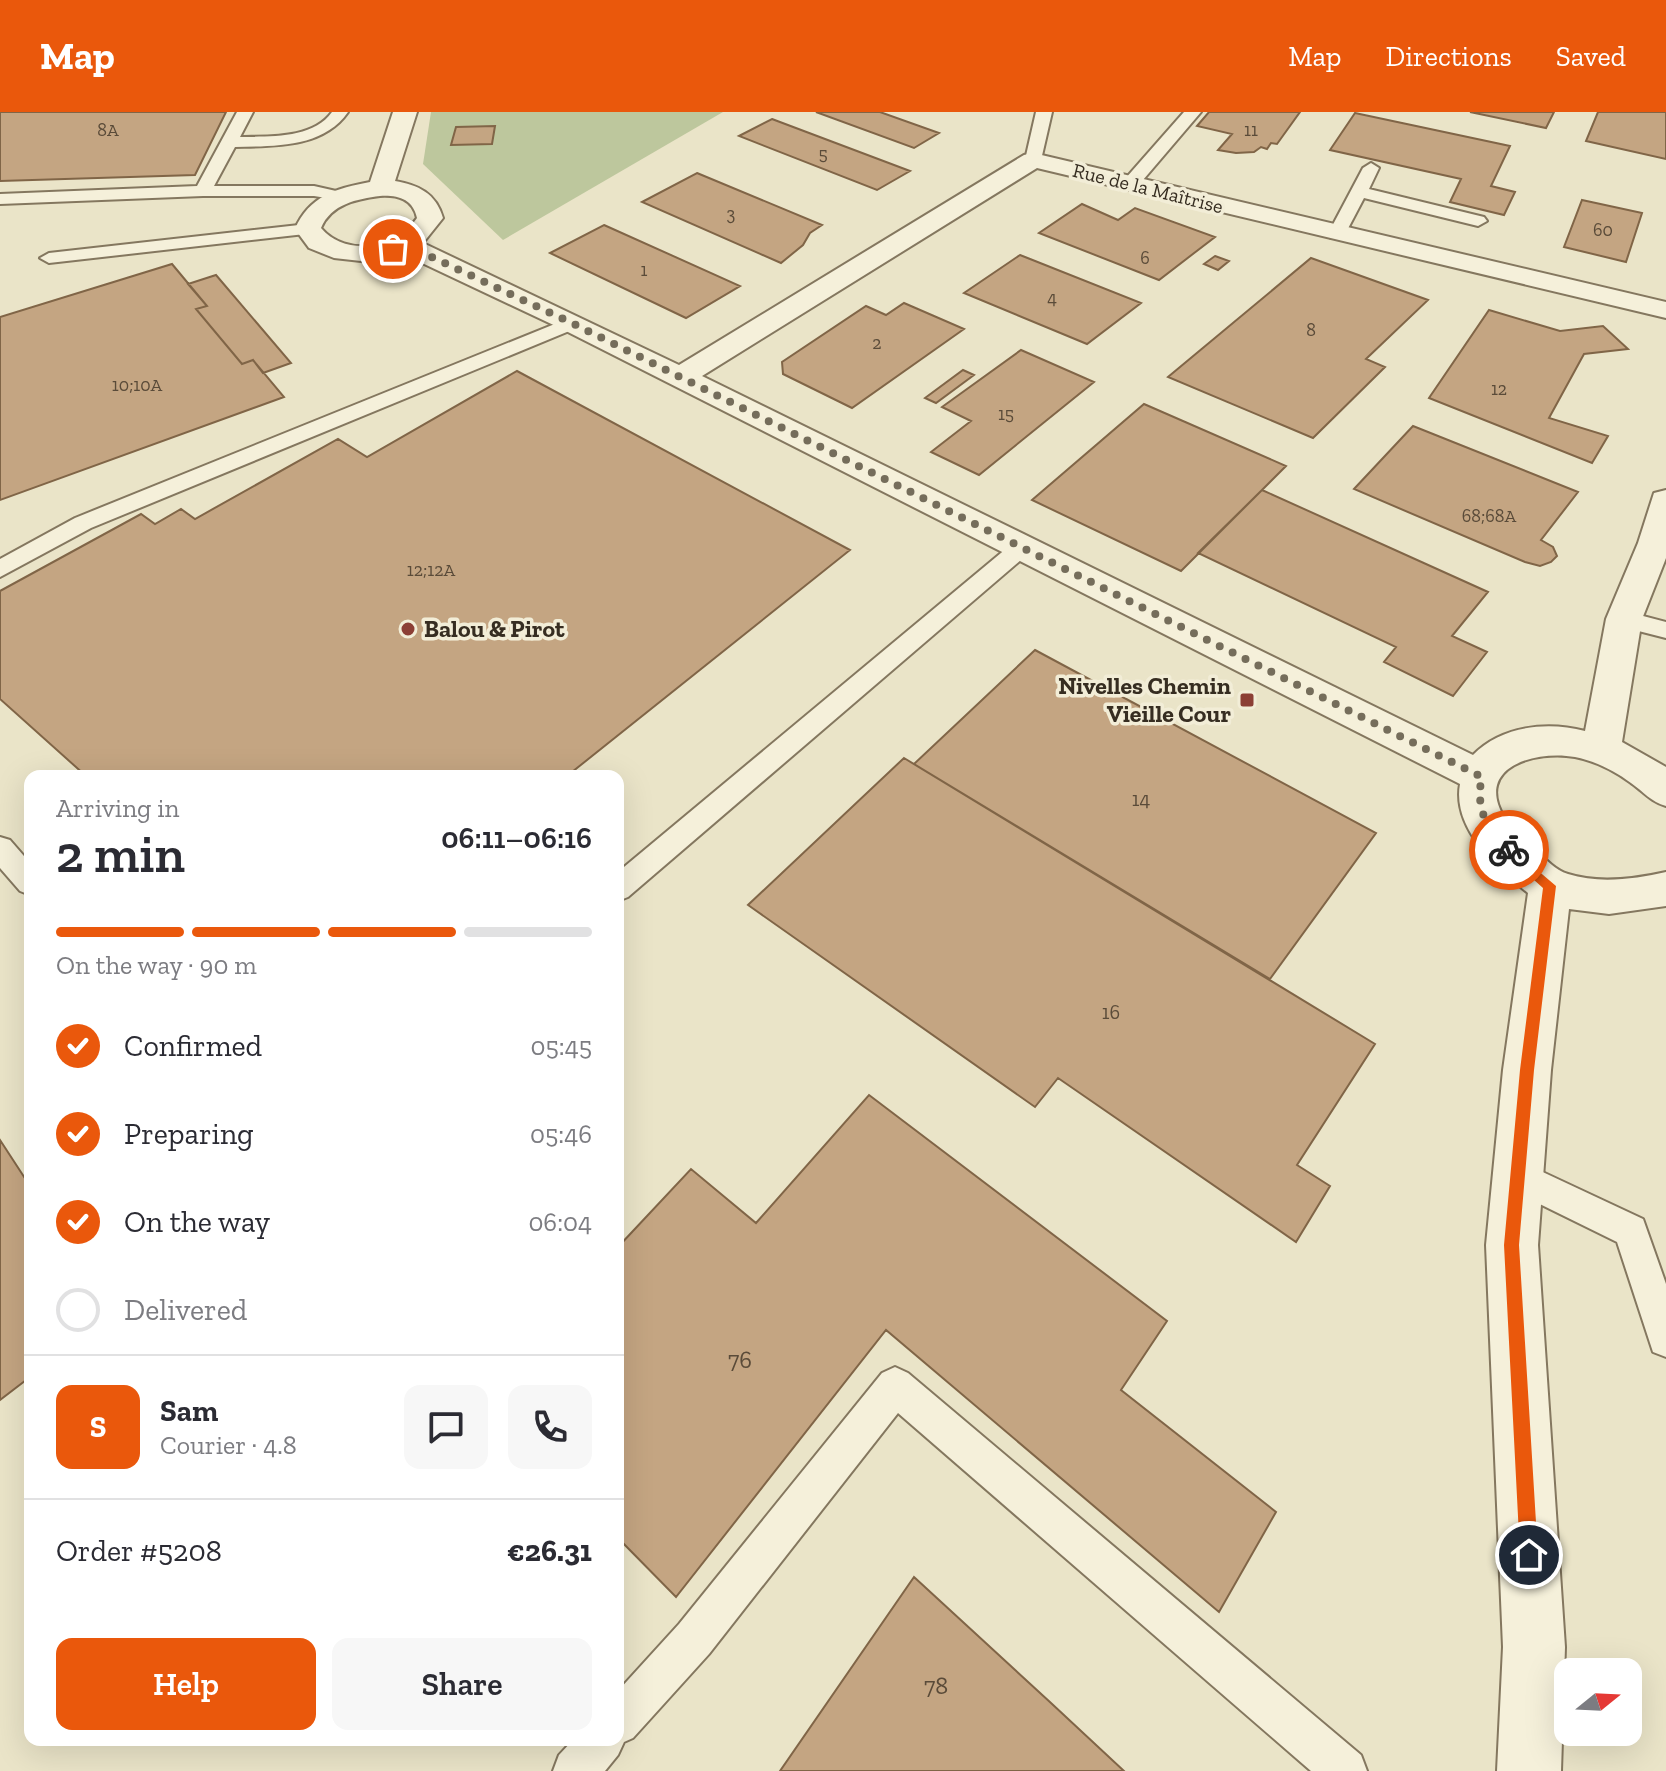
<!DOCTYPE html>
<meta charset="utf-8">
<style>
:root{--surface:#fff;--page:#f7f7f7;--text:#2b2b33;--muted:#7c7c81;--line:#e1e1e2;--accent:#ea580c}
body{margin:0;font-family:"Zilla Slab",serif;background:var(--page);color:var(--text);height:100vh;display:flex;flex-direction:column;font-size:30px;white-space:nowrap}
*{box-sizing:border-box;margin:0}
p{font-size:26px;color:var(--muted)}
.icon{flex:none;width:44px;height:44px;fill:none;stroke:currentColor;stroke-width:2;stroke-linecap:round;stroke-linejoin:round}
.map{position:relative;flex:1;overflow:hidden}
.details{position:absolute;left:24px;top:658px;width:600px;height:976px;display:flex;flex-direction:column;background:var(--surface);border-radius:16px;box-shadow:0 8px 32px #0002}
.details>*{flex:none}
.needle{width:52px;rotate:72deg}
.controls{position:absolute;left:1554px;top:1546px;display:grid;gap:16px}
.controls a{display:grid;place-items:center;width:88px;height:88px;border-radius:16px;background:var(--surface);box-shadow:0 8px 32px #0002;font-size:40px}
.pin{position:absolute;display:grid;place-items:center;width:68px;height:68px;color:#fff;margin:-34px;border:4px solid #fff;border-radius:50%;box-shadow:0 2px 8px #0007}
.courier{position:absolute;display:grid;place-items:center;width:80px;height:80px;margin:-40px;border:6px solid #ea580c;border-radius:50%;background:#fff;color:#222;box-shadow:0 2px 10px #0007}
.overview em{font-style:normal;font-weight:600}
.overview div{display:flex;flex-direction:column-reverse}
.overview{display:flex;align-items:center;justify-content:space-between;height:136px;padding:0 32px}
h1{font-size:52px;font-weight:600;line-height:60px}
.bar{display:grid;grid-template-columns:repeat(4,1fr);gap:12px 8px;align-content:center;height:96px;padding:0 32px}
.bar i{height:10px;border-radius:6px;background:var(--line)}
.bar .current{background:var(--accent)}
.bar p{grid-column:span 4}
.line{display:flex;align-items:center;gap:20px;padding:0 32px;border-top:2px solid var(--line)}
.line div{flex:1}
.round{display:grid;place-items:center;flex:none;width:84px;height:84px;border-radius:16px;background:var(--page)}
ol{padding:0 32px;list-style:none}
li{display:flex;align-items:center;gap:24px;height:88px}
li p{margin-inline-start:auto}
li .icon{padding:8px;border-radius:50%;background:var(--accent);color:#fff;stroke-width:4}
li:last-child{color:var(--muted)}
li i{width:44px;height:44px;border:4px solid var(--line);border-radius:50%}
.button{display:flex;gap:16px;margin-top:auto;padding:16px 32px}
.button a{flex:1;height:92px;border-radius:16px;background:var(--accent);color:#fff;font-size:32px;font-weight:600;line-height:92px;text-align:center}
.button a+a{background:var(--page);color:var(--text)}
header{display:flex;align-items:center;gap:48px;box-sizing:border-box;height:112px;padding:0 40px;background:var(--accent);color:#fff}
header strong{font-size:38px}
nav{display:flex;gap:44px;margin-inline-start:auto;font-size:28px}
.map>svg:first-child{display:block}
.green{fill:#bdc79d}
.building{fill:#c4a582;stroke:#806547;stroke-width:2}
.lines{fill:none;stroke-linecap:round;stroke-linejoin:round}
.service-casing{stroke:#84775f;stroke-width:4}
.minor-casing{stroke:#84775f;stroke-width:4}
.service{fill:#f5f0da;fill-rule:evenodd}
.minor{fill:#f5f0da;fill-rule:evenodd}
.route{fill:#ea580c}
.done{stroke:#756d5b;stroke-width:8;stroke-dasharray:0 14.4}
.poi-dot{fill:#8c3f35;stroke:#f2edd7;stroke-width:3}
.labels{text-anchor:middle;stroke-width:7;stroke-linejoin:round;paint-order:stroke}
.far-number-label{font-size:18px;fill:#5a4b39}
.far-street-label{font-size:20px;fill:#362d21;stroke:#f2edd7}
.number-label{font-size:20px;fill:#5a4b39}
.poi-label{font-size:24px;font-weight:bold;fill:#362d21;stroke:#f2edd7;text-anchor:start}
.near-number-label{font-size:24px;fill:#5a4b39}
</style>
<header>
<strong>Map</strong>
<nav><a>Map</a><a>Directions</a><a>Saved</a></nav>
</header>
<div class="map">
<svg width="1666" height="1659" viewBox="0 0 1666 1659">
<rect width="100%" height="100%" fill="#eae4c8"/>
<path class="green" d="M431,0H723L503,128L423,52Z"/>
<path class="building" d="M0,0H226L195,63L0,69Z
M816,0H880L939,21L914,36Z
M1209,0H1300L1277,32L1271,31L1267,37L1261,35L1254,40L1236,41L1218,38L1232,22L1197,14Z
M1470,0H1554L1546,16Z
M1598,0H1666V47L1586,29Z
M1355,1L1510,34L1491,74L1515,80L1504,103L1450,90L1461,67L1330,38Z
M772,7L910,59L877,78L739,24Z
M495,14L492,32L451,33L456,15Z
M697,61L822,113L810,121L803,133L781,151L642,90Z
M1582,88L1642,101L1626,150L1564,135Z
M1082,92L1118,108L1135,96L1215,125L1159,168L1039,121Z
M604,113L740,174L686,206L550,141Z
M1020,143L1141,191L1087,232L964,181Z
M1215,144L1229,149L1218,158L1204,152Z
M1311,146L1428,188L1366,247L1385,255L1313,326L1168,265Z
M172,152L207,194L196,197L242,252L253,248L284,285L0,388V205Z
M216,163L291,251L263,261L253,248L242,252L196,197L207,194L188,172Z
M904,191L964,217L852,296L783,262L782,250L866,194L886,203Z
M1489,198L1560,219L1603,214L1628,237L1584,242L1549,306L1608,324L1592,351L1429,286Z
M1021,238L1094,270L979,363L931,340L971,309L942,295Z
M963,258L974,263L936,291L925,286Z
M517,259L850,438L567,664H86L0,587V479L141,402L155,412L181,397L195,407L338,327L367,345Z
M1144,292L1286,354L1181,459L1032,388Z
M1413,314L1578,380L1541,428L1553,435L1557,444L1551,450L1540,454L1525,450L1354,377Z
M1262,378L1488,480L1452,524L1487,540L1453,584L1384,550L1396,535L1198,441Z
M1035,538L1376,721L1270,867L914,652Z
M904,646L1375,932L1297,1053L1330,1074L1296,1130L1058,966L1035,995L748,793Z
M869,983L1167,1209L1121,1278L1276,1400L1219,1500L886,1218L676,1485L618,1426V1135L691,1057L756,1111Z
M0,1028L30,1074V1265L0,1288Z
M914,1465L1051,1591L1124,1659H780Z"/>
<g class="lines">
<g class="service-casing">
<path id="service" d="M237,0H253L240,25C270,24 313,27 332,0H348C323,36 275,34 235,35L214,74H314L345,81L348,85L345,89L314,84H203L0,92V82L197,74Z
M1036,0H1052L1041,48L1033,53L1025,48Z
M1184,0H1201L1137,75H1125L1123,71L1125,67Z
M1371,51L1379,56L1369,77L1484,105L1487,109L1478,114L1364,86L1343,126H1331L1328,122L1363,56Z
M308,112L317,117L314,121L49,151L40,146L49,141Z
M572,205L582,211L579,215L91,416L0,465V447L75,406Z
M1021,428L1029,431L1033,436L1029,441L628,785L618,789V760L1013,431Z
M1624,499L1666,510V526L1615,513L1612,507L1615,501Z
M0,725L10,728L30,751V783L20,779L0,756Z
M1519,1049L1643,1107L1666,1172V1245L1653,1240L1617,1130L1507,1076L1502,1065L1507,1054Z
M895,1255L908,1261L1361,1643L1367,1659H1311L898,1301L709,1542L633,1626L624,1630L618,1643L605,1659H553L559,1643L573,1628H618V1579L679,1512L882,1261Z"/>
</g>
<g class="minor-casing">
<path id="minor" d="M393,0H417L395,69C418,73 436,81 443,106L423,131L679,253L1024,43L1033,41L1666,190V206L1037,56L702,264L1473,643C1501,614 1547,609 1585,619L1606,507L1638,431L1654,381L1666,378V446L1642,507L1622,630L1666,655V694C1651,690 1644,680 1631,671C1615,659 1595,649 1575,645C1537,638 1474,654 1504,705C1512,718 1524,726 1534,736C1544,746 1555,758 1568,762C1599,772 1635,767 1666,760V794L1609,802L1569,797L1551,958L1538,1133L1565,1535L1561,1659H1497L1503,1535L1486,1133L1503,958L1528,781C1496,756 1452,716 1460,672L562,217L403,142L370,150L334,146L309,136L295,117C309,84 337,76 370,70ZM380,84C398,83 413,87 417,106C396,136 347,146 321,116C331,92 357,87 380,84Z"/>
</g>
<use href="#service" class="service"/>
<use href="#minor" class="minor"/>
</g>
<path class="route" d="M1509,734L1556,774L1534,958L1519,1133L1538,1443L1535,1449L1529,1451L1523,1449L1520,1443L1504,1133L1520,958L1543,776L1505,742V735Z"/>
<g class="lines">
<path class="done" d="M393,137L404,132L572,211L1482,665C1475,694 1486,719 1509,738"/>
</g>
<g class="poi-dot">
<circle cx="408" cy="517" r="8"/>
<rect x="1239" y="580" width="16" height="16" rx="4"/>
</g>
<g class="labels">
<g class="far-number-label">
<text x="108" y="24">8A</text>
<text x="1251" y="24">11</text>
<text x="823" y="48">5</text>
<text x="731" y="108">3</text>
<text x="1603" y="124">60</text>
<text x="1145" y="152">6</text>
<text x="644" y="164">1</text>
<text x="1052" y="192">4</text>
<text x="1311" y="224">8</text>
<text x="877" y="237">2</text>
<text x="137" y="279">10;10A</text>
<text x="1499" y="283">12</text>
<text x="1006" y="308">15</text>
<text x="1489" y="410">68;68A</text>
<text x="431" y="464">12;12A</text>
</g>
<g class="far-street-label">
<text transform="translate(1148 76) rotate(14)" y="7">Rue de la Maîtrise</text>
</g>
<g class="number-label">
<text x="1141" y="694">14</text>
<text x="1111" y="907">16</text>
</g>
<g class="poi-label">
<text x="424" y="525">Balou &amp; Pirot</text>
<text x="1231" y="582" text-anchor="end">Nivelles Chemin<tspan x="1231" dy="28">Vieille Cour</tspan></text>
</g>
<g class="near-number-label">
<text x="740" y="1256">76</text>
<text x="936" y="1582">78</text>
</g>
</g>
</svg>
<div class="controls">
<a><svg class="needle" viewBox="-14 -14 28 28"><path d="M0-13l5 13h-10z" fill="#e53935"/><path d="M0 13l5-13h-10z" fill="#7c7c81"/></svg></a>
</div>
<div class="pin" style="left:393px;top:137px;background:#ea580c"><svg class="icon" aria-label="bag" viewBox="0 0 24 24"><path d="M5 8h14l-1 12H6zM9 8a3 3 0 0 1 6 0"/></svg></div>
<div class="pin" style="left:1529px;top:1443px;background:#1f2937"><svg class="icon" aria-label="home" viewBox="0 0 24 24"><path d="M3 11l9-7 9 7M6 9v11h12V9"/></svg></div>
<div class="courier" style="left:1509px;top:738px"><svg class="icon" aria-label="bike" viewBox="0 0 24 24"><circle cx="6" cy="16" r="4"/><circle cx="18" cy="16" r="4"/><path d="M6 16l4-8h5l3 8M10 8l3 8H6M13 5h3"/></svg></div>
<section class="details">
<div class="overview"><div><h1>2 min</h1><p>Arriving in</p></div><em>06:11–06:16</em></div>
<div class="bar"><i class="current"></i><i class="current"></i><i class="current"></i><i></i><p>On the way · 90 m</p></div>
<ol>
<li><svg class="icon" aria-label="check" viewBox="0 0 24 24"><path d="M5 12l5 5 9-10"/></svg>Confirmed<p>05:45</p></li>
<li><svg class="icon" aria-label="check" viewBox="0 0 24 24"><path d="M5 12l5 5 9-10"/></svg>Preparing<p>05:46</p></li>
<li><svg class="icon" aria-label="check" viewBox="0 0 24 24"><path d="M5 12l5 5 9-10"/></svg>On the way<p>06:04</p></li>
<li><i></i>Delivered</li>
</ol>
<div class="line" style="height:144px"><b class="round" style="background:var(--accent);color:#fff">S</b><div><b>Sam</b><p>Courier · 4.8</p></div><a class="round"><svg class="icon" aria-label="chat" viewBox="0 0 24 24"><path d="M4 5h16v11H9l-5 4z"/></svg></a><a class="round"><svg class="icon" aria-label="phone" viewBox="0 0 24 24"><path d="M5 4h4l2 5-3 2q2 4 5 5l2-3 5 2v4C11 20 4 13 5 4z"/></svg></a></div>
<div class="line" style="height:104px"><div>Order #5208</div><b>€26.31</b></div>
<div class="button"><a>Help</a><a>Share</a></div>
</section>
</div>
